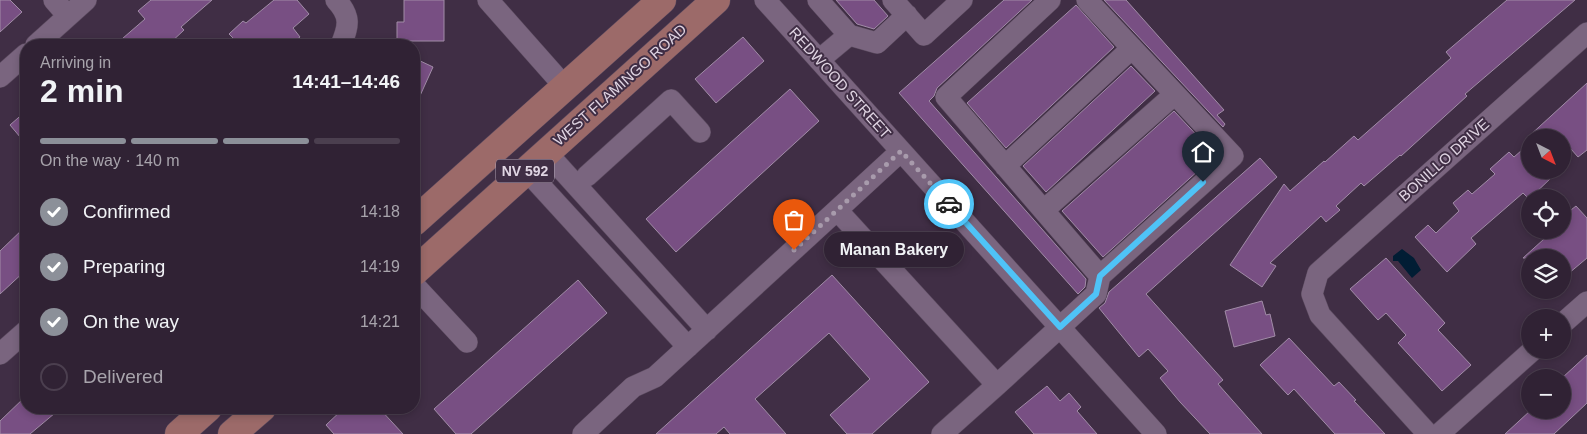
<!DOCTYPE html>
<meta charset="utf-8">
<style>
:root{--surface:#302234;--page:#3c2f40;--text:#f1f3f6;--muted:#a8a4ac;--line:#4b3f4f;--accent:#8c9099}
body{margin:0;font-family:Arial,sans-serif;background:var(--page);color:var(--text);height:100vh;display:flex;flex-direction:column;font-size:19px;white-space:nowrap}
*{box-sizing:border-box;margin:0}
p{font-size:16px;color:var(--muted)}
.icon{flex:none;width:28px;height:28px;fill:none;stroke:currentColor;stroke-width:2;stroke-linecap:round;stroke-linejoin:round}
.map{position:relative;flex:1;overflow:hidden}
.sheet{position:absolute;left:20px;top:39px;width:400px;height:375px;display:flex;flex-direction:column;background:var(--surface);border-radius:20px;box-shadow:0 2px 8px #0003,0 0 0 1px var(--line)}
.sheet>*{flex:none}
.needle{width:32px;rotate:138deg}
.controls{position:absolute;left:1521px;top:129px;display:grid;gap:10px}
.controls a{display:grid;place-items:center;width:50px;height:50px;border-radius:50%;background:var(--surface);box-shadow:0 2px 8px #0003,0 0 0 1px var(--line);font-size:25px}
.pin{position:absolute;display:grid;place-items:center;width:42px;height:42px;color:#fff;margin:-51px -21px;border-radius:50% 50% 50% 0;rotate:-45deg;box-shadow:0 0 5px #0007}
.pin .icon{rotate:45deg}
.courier{position:absolute;display:grid;place-items:center;width:50px;height:50px;margin:-25px;border:4px solid #4fc3f7;border-radius:50%;background:#fff;color:#222;box-shadow:0 1px 6px #0007}
.bubble{position:absolute;height:35px;border-radius:18px;background:var(--surface);box-shadow:0 2px 8px #0003,0 0 0 1px var(--line);font-size:16px;font-weight:700;line-height:35px;text-align:center}
.headline em{font-style:normal;font-weight:700}
.headline div{display:flex;flex-direction:column-reverse}
.headline{display:flex;align-items:center;justify-content:space-between;height:85px;padding:0 20px}
h1{font-size:32px;font-weight:700;line-height:38px}
.bar{display:grid;grid-template-columns:repeat(4,1fr);gap:8px 5px;align-content:center;height:60px;padding:0 20px}
.bar i{height:6px;border-radius:4px;background:var(--line)}
.bar .selected{background:var(--accent)}
.bar p{grid-column:span 4}
ol{padding:0 20px;list-style:none}
li{display:flex;align-items:center;gap:15px;height:55px}
li p{margin-inline-start:auto}
li .icon{padding:5px;border-radius:50%;background:var(--accent);color:#fff;stroke-width:4}
li:last-child{color:var(--muted)}
li i{width:28px;height:28px;border:2px solid var(--line);border-radius:50%}
.map>svg:first-child{display:block}
.water{fill:#011d34}
.building{fill:#784f83;stroke:#a18ca7}
.lines{fill:none;stroke-linecap:round;stroke-linejoin:round}
.minor-casing{stroke:#5b4b5f;stroke-width:22}
.major-casing{stroke:#5b4b5f;stroke-width:29}
.minor{stroke:#7a657f;stroke-width:21}
.major{stroke:#9c6a69;stroke-width:28}
.done{stroke:#a89bac;stroke-width:5;stroke-dasharray:0 9}
.route{stroke:#4fc3f7;stroke-width:6}
.labels{text-anchor:middle;stroke-width:4;stroke-linejoin:round;paint-order:stroke}
.shield{fill:#402e45;stroke:#b0a3b4;stroke-width:1}
.shield-label{font-size:14px;font-weight:bold;fill:#e0d5e3}
.street-label{font-size:15px;fill:#e0d5e3;stroke:#402e45}
</style>
<div class="map">
<svg width="1587" height="434" viewBox="0 0 1587 434">
<rect width="100%" height="100%" fill="#402e45"/>
<path class="water" d="M1402,249L1414,258L1421,270L1412,278L1398,261H1393V256Z"/>
<path class="building" d="M0,0H10L22,12L0,32Z
M151,0H212L181,27L184,30L168,45H115L145,19L138,11Z
M274,0H297L309,14L293,28L300,37L290,45H240L229,34L243,21L246,23Z
M404,0H444V41H397V22H404Z
M836,0H874L888,16L874,29L857,24Z
M1004,0H1032L937,88L934,96L929,101L1086,279L1085,287L1078,294L899,93Z
M1104,0H1126L1224,110L1217,115L1225,124L1223,127Z
M1507,0H1575L1465,94L1467,96L1401,156L1400,155L1364,186L1361,183L1336,206L1340,210L1326,222L1321,216L1270,263L1276,266L1262,287L1230,265L1284,184L1290,191L1324,161L1325,162L1354,136L1358,140L1451,58L1446,52Z
M1076,5L1114,47L1006,148L967,103Z
M743,37L764,61L716,103L695,79Z
M414,58L433,67L414,109Z
M1131,66L1155,91L1046,192L1023,166Z
M1587,83V150L1578,157L1571,149L1562,157V138H1527Z
M790,89L819,121L676,252L646,219Z
M26,111V144L10,125Z
M1174,111L1204,143L1200,147L1211,159L1103,257L1062,211Z
M1530,143V170H1544L1551,178L1529,199L1523,193L1471,238L1476,244L1447,272L1415,237L1428,225L1436,233L1459,211L1453,203L1468,190L1472,194L1495,174L1490,169L1509,152L1514,157Z
M1260,158L1277,177L1146,294L1223,380L1218,384L1262,434H1210L1180,402L1160,378L1168,371L1148,349L1139,357L1099,308L1105,303L1109,292Z
M1576,206L1587,218V258L1562,279V258H1523L1554,230H1562V217Z
M26,226V270L0,294V251Z
M1386,258L1445,323L1438,330L1471,365L1442,391L1398,343L1406,335L1386,313L1378,320L1350,289Z
M832,275L929,382L872,434H847L830,415L870,379L829,333L755,399L786,434H730L724,427L716,434H656Z
M578,280L607,313L471,434H456L434,409Z
M1262,301L1266,315L1270,314L1275,336L1234,347L1225,311Z
M1289,338L1334,386L1339,382L1356,400L1354,401L1385,434H1335L1294,389L1288,395L1260,365Z
M1587,355V403L1554,434H1505L1531,410H1562V378Z
M1047,386L1060,401L1069,393L1081,407L1077,411L1097,434H1034L1015,412Z
M26,396V408H61L30,434H0V421Z
M344,408H379L403,434H334L326,425Z"/>
<g class="lines">
<g class="minor-casing">
<path id="minor" d="M54,0L68,16
M336,0C351,16 349,26 341,45
M488,0L565,87
M765,0L1156,434
M818,0L849,35
M893,0L924,35L962,0
M1050,0L946,97L1100,276L1233,156L1087,0
M36,45L86,0
M819,60L849,35L877,43L907,15
M0,77L26,54
M901,151L837,210L997,385L1096,294L1100,276
M546,152L707,330
M1005,166L1132,48
M526,170L688,347
M587,176L671,100L700,132
M1044,210L1175,94
M414,285L467,342
M1562,324L1587,302
M0,354L26,331
M583,434L633,387L655,377L837,210
M942,434L997,385
M1428,434L1320,315L1312,294L1318,273L1587,33
M1439,434L1533,350"/>
</g>
<g class="major-casing">
<path id="major" d="M414,222L662,0
M414,272L716,0
M179,434L208,408
M232,434L262,408"/>
</g>
<use href="#minor" class="minor"/>
<use href="#major" class="major"/>
</g>
<g class="lines">
<path class="done" d="M794,250L901,151L949,204"/>
<path class="route" d="M949,204L1060,327L1096,294L1100,276L1203,182"/>
</g>
<g class="labels">
<rect class="shield" x="496" y="159.5" width="58" height="23" rx="4"/>
<g class="shield-label">
<text x="525" y="176">NV 592</text>
</g>
<g class="street-label">
<text transform="translate(840 83) rotate(48)" y="5">REDWOOD STREET</text>
<text transform="translate(620 85) rotate(-42)" y="5">WEST FLAMINGO ROAD</text>
<text transform="translate(1444 160) rotate(-42)" y="5">BONILLO DRIVE</text>
</g>
</g>
</svg>
<div class="controls">
<a><svg class="needle" viewBox="-14 -14 28 28"><path d="M0-13l5 13h-10z" fill="#e53935"/><path d="M0 13l5-13h-10z" fill="#a8a4ac"/></svg></a>
<a><svg class="icon" aria-label="locate" viewBox="0 0 24 24"><circle cx="12" cy="12" r="6"/><path d="M12 2v4M12 18v4M2 12h4M18 12h4"/></svg></a>
<a><svg class="icon" aria-label="layers" viewBox="0 0 24 24"><path d="M12 4l9 5-9 5-9-5zM3 14l9 5 9-5"/></svg></a>
<a>+</a>
<a>−</a>
</div>
<div class="pin" style="left:794px;top:250px;background:#ea580c"><svg class="icon" aria-label="bag" viewBox="0 0 24 24"><path d="M5 8h14l-1 12H6zM9 8a3 3 0 0 1 6 0"/></svg></div>
<div class="pin" style="left:1203px;top:182px;background:#1f2937"><svg class="icon" aria-label="home" viewBox="0 0 24 24"><path d="M3 11l9-7 9 7M6 9v11h12V9"/></svg></div>
<div class="courier" style="left:949px;top:204px"><svg class="icon" aria-label="car" viewBox="0 0 24 24"><path d="M5 17H2v-5l4-1 3-4h7l3 4 3 1v5h-3M9 17h6M6 11h13"/><circle cx="7" cy="17" r="2"/><circle cx="17" cy="17" r="2"/></svg></div>
<div class="bubble" style="left:824px;top:232px;width:140px">Manan Bakery</div>
<section class="sheet">
<div class="headline"><div><h1>2 min</h1><p>Arriving in</p></div><em>14:41–14:46</em></div>
<div class="bar"><i class="selected"></i><i class="selected"></i><i class="selected"></i><i></i><p>On the way · 140 m</p></div>
<ol>
<li><svg class="icon" aria-label="check" viewBox="0 0 24 24"><path d="M5 12l5 5 9-10"/></svg>Confirmed<p>14:18</p></li>
<li><svg class="icon" aria-label="check" viewBox="0 0 24 24"><path d="M5 12l5 5 9-10"/></svg>Preparing<p>14:19</p></li>
<li><svg class="icon" aria-label="check" viewBox="0 0 24 24"><path d="M5 12l5 5 9-10"/></svg>On the way<p>14:21</p></li>
<li><i></i>Delivered</li>
</ol>
</section>
</div>
